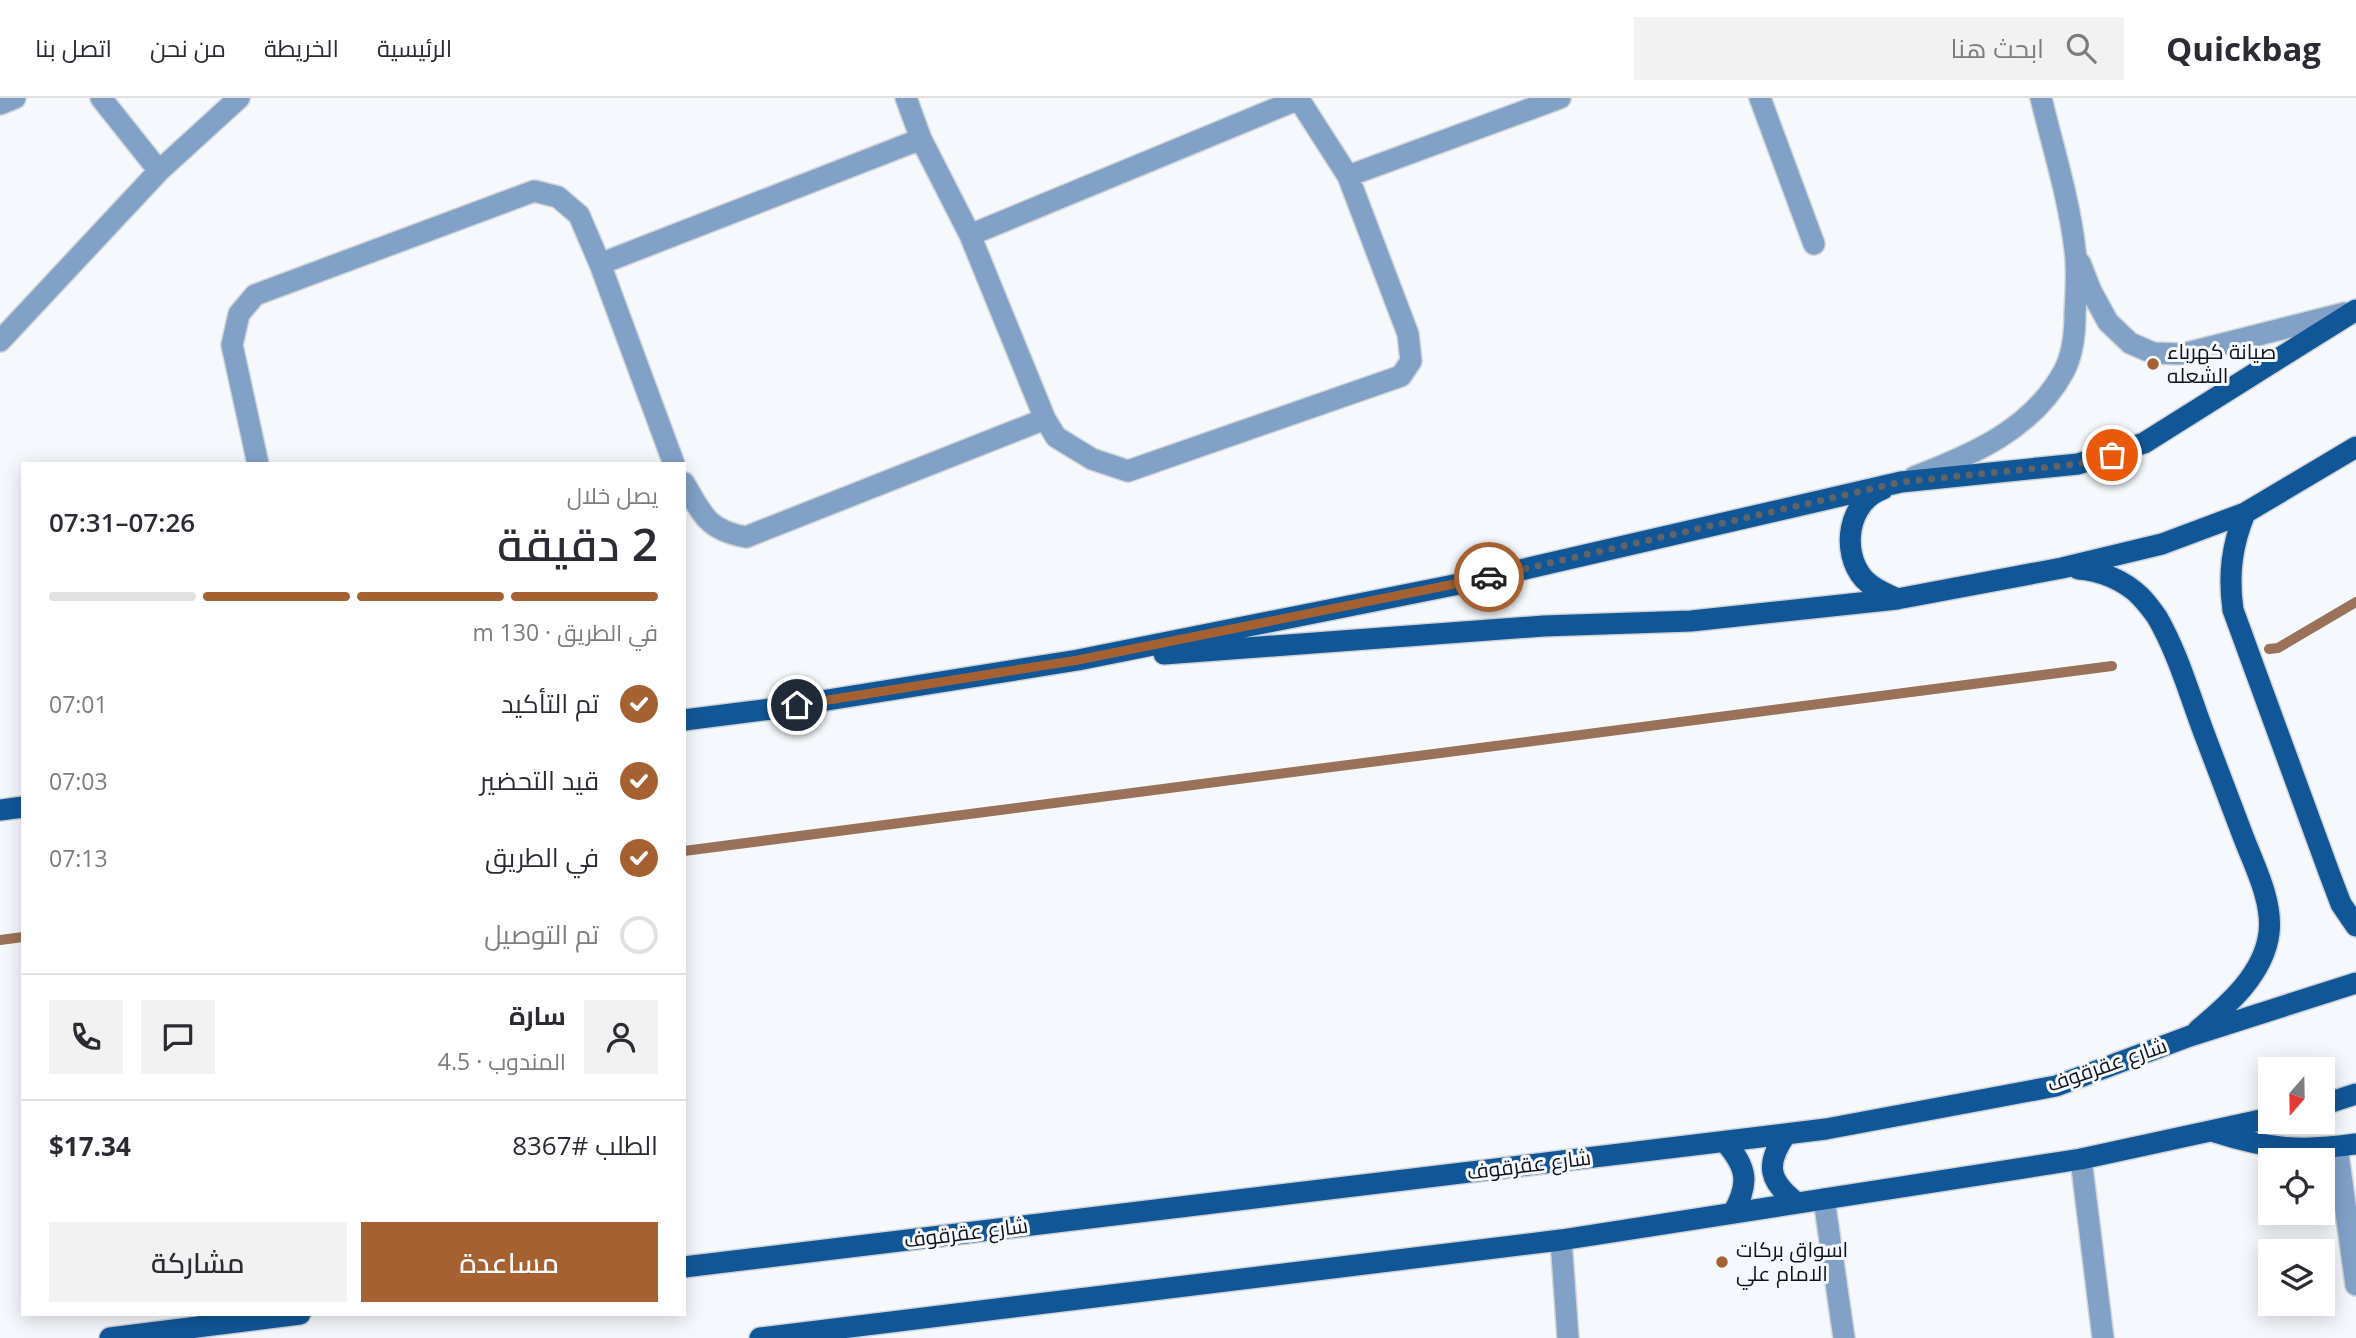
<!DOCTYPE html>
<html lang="ar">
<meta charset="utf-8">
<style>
:root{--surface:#fff;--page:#f2f2f3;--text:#2b2b33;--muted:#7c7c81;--line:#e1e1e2;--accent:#a56132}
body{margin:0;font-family:"Open Sans",Cairo,sans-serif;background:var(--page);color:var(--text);direction:rtl;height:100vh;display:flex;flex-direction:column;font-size:26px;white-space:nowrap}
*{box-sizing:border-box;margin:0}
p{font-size:23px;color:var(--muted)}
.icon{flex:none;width:38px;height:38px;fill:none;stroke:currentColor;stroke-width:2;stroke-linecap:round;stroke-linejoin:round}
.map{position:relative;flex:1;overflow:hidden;direction:ltr}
.sheet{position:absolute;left:21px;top:364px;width:665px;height:854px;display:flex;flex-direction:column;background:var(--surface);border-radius:0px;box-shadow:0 4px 18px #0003;direction:rtl}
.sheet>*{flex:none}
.needle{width:46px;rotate:200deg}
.fabs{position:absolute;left:2258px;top:959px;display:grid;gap:14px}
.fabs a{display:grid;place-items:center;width:77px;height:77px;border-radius:0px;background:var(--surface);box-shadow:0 4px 18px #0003;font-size:35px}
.pin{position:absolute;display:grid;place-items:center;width:60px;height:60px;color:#fff;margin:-30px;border:4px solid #fff;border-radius:50%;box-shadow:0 2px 7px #0007}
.courier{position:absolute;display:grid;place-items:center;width:70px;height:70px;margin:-35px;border:5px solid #a56132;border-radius:50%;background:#fff;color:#222;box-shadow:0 2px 9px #0007}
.headline em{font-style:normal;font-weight:600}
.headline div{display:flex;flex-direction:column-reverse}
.headline{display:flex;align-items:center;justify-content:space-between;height:119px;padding:0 28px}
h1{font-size:46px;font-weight:600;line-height:52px}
.bar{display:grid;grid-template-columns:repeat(4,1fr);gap:10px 7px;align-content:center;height:84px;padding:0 28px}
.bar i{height:9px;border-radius:5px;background:var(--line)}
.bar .selected{background:var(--accent)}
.bar p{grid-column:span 4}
.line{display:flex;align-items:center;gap:18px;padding:0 28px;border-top:2px solid var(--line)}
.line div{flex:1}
.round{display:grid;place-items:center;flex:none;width:74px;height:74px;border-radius:0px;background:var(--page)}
ol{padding:0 28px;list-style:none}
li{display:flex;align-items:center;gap:21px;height:77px}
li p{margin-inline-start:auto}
li .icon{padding:7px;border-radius:50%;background:var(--accent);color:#fff;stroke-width:4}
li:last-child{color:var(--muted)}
li i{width:38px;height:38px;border:4px solid var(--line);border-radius:50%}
.primary-button{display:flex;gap:14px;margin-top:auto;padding:14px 28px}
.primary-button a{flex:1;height:80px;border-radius:0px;background:var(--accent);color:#fff;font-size:28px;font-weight:600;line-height:80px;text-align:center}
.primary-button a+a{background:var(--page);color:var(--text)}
header{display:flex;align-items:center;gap:42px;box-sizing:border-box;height:98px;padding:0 35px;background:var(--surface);border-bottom:2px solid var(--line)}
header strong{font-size:33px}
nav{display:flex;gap:38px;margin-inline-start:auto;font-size:24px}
.search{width:490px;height:63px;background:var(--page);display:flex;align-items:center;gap:18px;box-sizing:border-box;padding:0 24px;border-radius:0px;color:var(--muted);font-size:26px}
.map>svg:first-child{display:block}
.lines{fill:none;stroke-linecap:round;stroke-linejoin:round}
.stream{stroke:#9a7259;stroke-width:10}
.minor-casing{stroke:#d0d4d8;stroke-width:24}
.major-casing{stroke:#d0d4d8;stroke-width:24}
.minor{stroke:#81a1c7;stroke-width:21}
.major{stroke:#115798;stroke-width:21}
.done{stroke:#606468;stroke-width:7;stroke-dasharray:0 12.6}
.route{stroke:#a56132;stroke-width:9}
.poi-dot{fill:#a56132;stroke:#f5f8fc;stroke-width:2.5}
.labels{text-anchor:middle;stroke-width:6;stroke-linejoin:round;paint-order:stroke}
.poi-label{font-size:21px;fill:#0f1419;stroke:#f5f8fc;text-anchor:start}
.street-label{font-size:21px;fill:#0f1419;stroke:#f5f8fc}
</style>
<header>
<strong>Quickbag</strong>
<div class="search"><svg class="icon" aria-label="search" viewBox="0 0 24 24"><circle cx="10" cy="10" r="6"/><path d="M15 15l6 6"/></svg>ابحث هنا</div>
<nav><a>الرئيسية</a><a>الخريطة</a><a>من نحن</a><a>اتصل بنا</a></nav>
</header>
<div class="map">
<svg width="2356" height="1240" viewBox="0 0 2356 1240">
<rect width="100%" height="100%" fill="#f5f8fc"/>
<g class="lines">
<path class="stream" d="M2269,551L2278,550L2356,504
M684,753L2112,568
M0,842L23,839"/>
<g class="minor-casing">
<path id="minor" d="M101,0L159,73
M906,0L921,41L970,137L1045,321L1056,339L1092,361L1128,373L1401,278L1411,263L1408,236L1348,78L1298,0
M1760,0L1814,146
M0,6L15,0
M1348,78L1560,0
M970,137L1299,1
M2080,165L2091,193L2108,224L2130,245L2153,255L2183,256L2345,215
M600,166L921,41
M0,243L159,73L239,0
M258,366L232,247L239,216L255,197L534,93L558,99L579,117L600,166L674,366
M1914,379C1972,357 2033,331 2064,273C2073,256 2075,235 2075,216C2076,195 2078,172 2075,152C2069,100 2053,50 2041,0
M684,385C703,417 707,432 746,439L1045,321
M2337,1049L2356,1187
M2081,1061L2103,1240
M1824,1101L1844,1240
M1561,1142L1568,1240"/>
</g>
<g class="major-casing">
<path id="major" d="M1883,391C1848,403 1840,454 1864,481C1873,491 1885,495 1897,501
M2245,415C2232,447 2228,476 2233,512L2330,777L2341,806L2356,828
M2078,471C2100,472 2125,483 2140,498C2146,504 2152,512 2157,519C2179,557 2191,602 2207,643C2219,675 2231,706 2243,738C2254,767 2273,803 2269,835C2264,876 2228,907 2198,932
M1164,556L1544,528L1691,523L1897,501L2062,470L2162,446L2245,415L2356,349
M684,622L771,611L1078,562L1464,485L1901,384L2078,366L2144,345L2356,212
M0,712L23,709
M2322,1007L2356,996
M2215,1034C2268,1051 2301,1054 2356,1046
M1786,1036C1765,1066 1768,1083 1797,1105
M1725,1044C1747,1069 1750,1085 1733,1115
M684,1169L1826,1031L2056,988L2190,938L2356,885
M110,1240L300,1216
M760,1240L1561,1142L2081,1061L2270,1020"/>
</g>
<use href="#minor" class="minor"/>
<use href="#major" class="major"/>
</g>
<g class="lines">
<path class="done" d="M1489,479L1901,384L2078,366L2112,357"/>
<path class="route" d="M797,607L1078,562L1489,479"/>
</g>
<g class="poi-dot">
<circle cx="2153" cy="266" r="7"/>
<circle cx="1722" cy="1164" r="7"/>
</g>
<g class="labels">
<g class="poi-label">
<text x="2167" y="261">صيانة كهرباء<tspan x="2167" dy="24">الشعله</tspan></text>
<text x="1736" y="1159">اسواق بركات<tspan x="1736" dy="24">الامام علي</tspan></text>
</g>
<g class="street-label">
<text transform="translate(2107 967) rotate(-19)" y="7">شارع عقرقوف</text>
<text transform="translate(1529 1067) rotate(-7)" y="7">شارع عقرقوف</text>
<text transform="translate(966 1135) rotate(-7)" y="7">شارع عقرقوف</text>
</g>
</g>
</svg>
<div class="fabs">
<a><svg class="needle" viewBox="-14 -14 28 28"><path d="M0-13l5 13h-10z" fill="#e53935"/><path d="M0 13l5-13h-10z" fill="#7c7c81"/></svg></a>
<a><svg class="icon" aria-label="locate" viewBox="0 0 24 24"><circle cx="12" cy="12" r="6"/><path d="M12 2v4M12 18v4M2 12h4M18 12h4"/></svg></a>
<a><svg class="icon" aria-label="layers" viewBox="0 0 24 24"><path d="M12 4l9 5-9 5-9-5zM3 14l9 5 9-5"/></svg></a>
</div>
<div class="pin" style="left:2112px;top:357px;background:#ea580c"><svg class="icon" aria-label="bag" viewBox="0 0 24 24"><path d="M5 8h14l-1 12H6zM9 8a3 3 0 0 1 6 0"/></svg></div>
<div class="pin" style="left:797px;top:607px;background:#1f2937"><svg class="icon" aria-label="home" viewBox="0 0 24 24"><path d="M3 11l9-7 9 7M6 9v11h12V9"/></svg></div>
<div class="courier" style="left:1489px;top:479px"><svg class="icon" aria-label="car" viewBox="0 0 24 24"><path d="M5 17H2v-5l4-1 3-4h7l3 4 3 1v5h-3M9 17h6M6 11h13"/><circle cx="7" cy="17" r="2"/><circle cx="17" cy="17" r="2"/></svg></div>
<section class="sheet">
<div class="headline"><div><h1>2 دقيقة</h1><p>يصل خلال</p></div><em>07:26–07:31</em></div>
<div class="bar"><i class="selected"></i><i class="selected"></i><i class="selected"></i><i></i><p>في الطريق · 130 m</p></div>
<ol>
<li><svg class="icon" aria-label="check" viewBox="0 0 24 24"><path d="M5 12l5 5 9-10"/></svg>تم التأكيد<p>07:01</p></li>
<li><svg class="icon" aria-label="check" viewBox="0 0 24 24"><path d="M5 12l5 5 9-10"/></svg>قيد التحضير<p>07:03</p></li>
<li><svg class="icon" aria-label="check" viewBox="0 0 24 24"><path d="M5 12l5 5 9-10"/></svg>في الطريق<p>07:13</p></li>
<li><i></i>تم التوصيل</li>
</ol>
<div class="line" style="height:126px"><a class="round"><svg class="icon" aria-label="person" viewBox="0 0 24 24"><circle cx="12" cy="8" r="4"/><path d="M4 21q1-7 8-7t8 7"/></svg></a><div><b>سارة</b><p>المندوب · 4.5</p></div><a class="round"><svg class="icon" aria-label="chat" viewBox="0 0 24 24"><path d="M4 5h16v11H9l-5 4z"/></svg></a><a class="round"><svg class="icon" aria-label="phone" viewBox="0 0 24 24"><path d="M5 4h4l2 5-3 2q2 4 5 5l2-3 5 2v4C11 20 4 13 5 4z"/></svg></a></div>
<div class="line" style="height:91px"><div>الطلب #8367</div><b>$17.34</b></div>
<div class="primary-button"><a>مساعدة</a><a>مشاركة</a></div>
</section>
</div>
